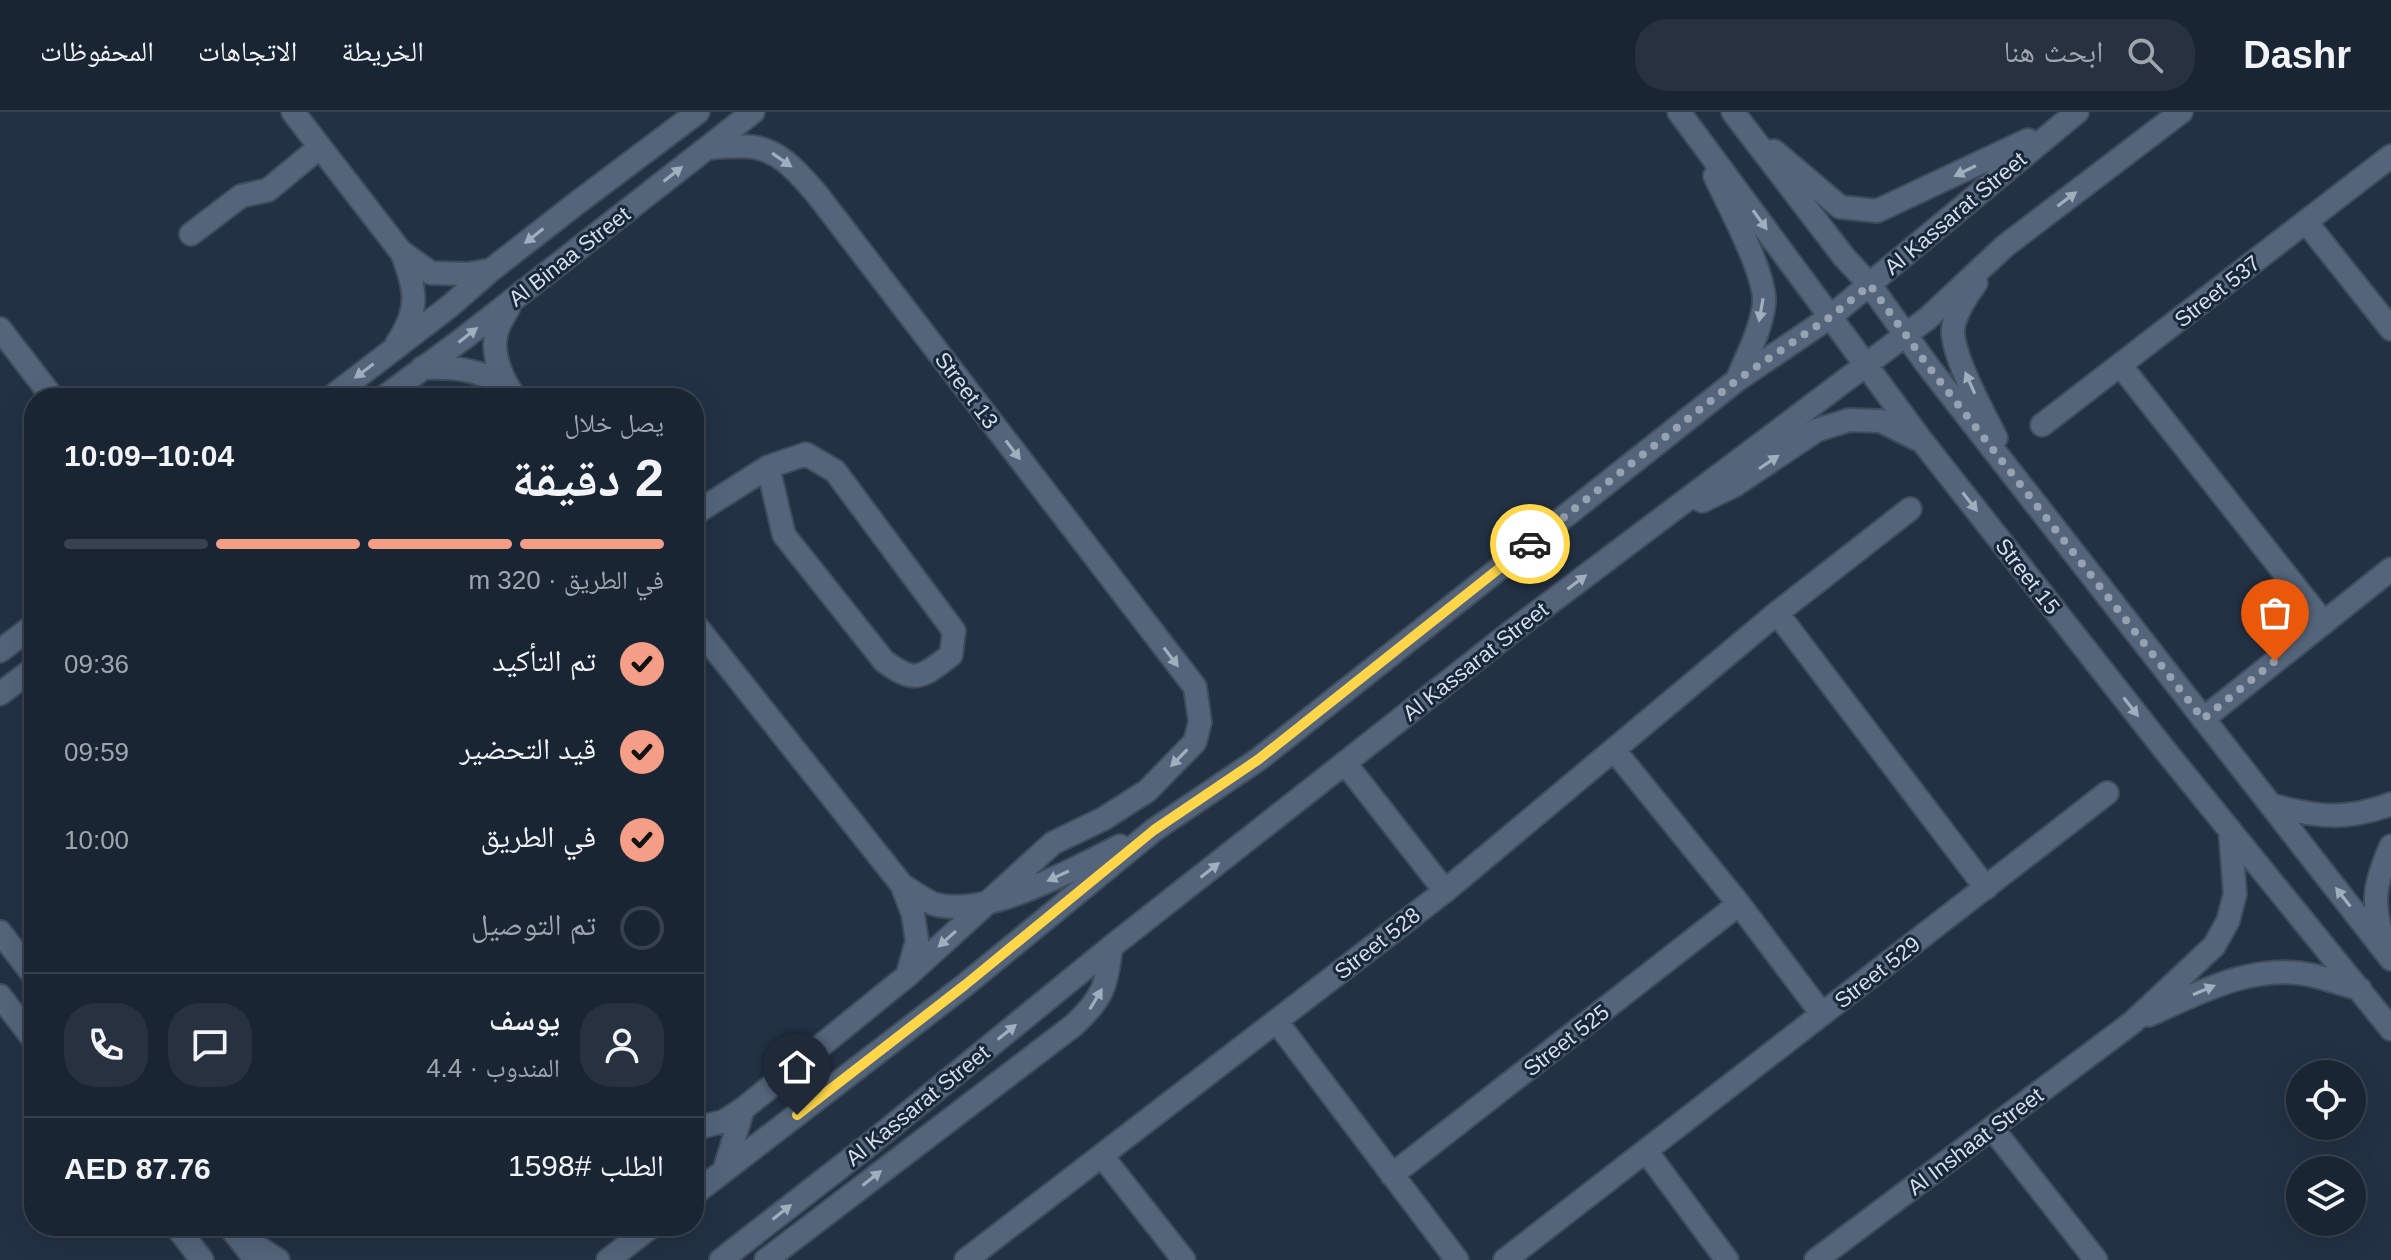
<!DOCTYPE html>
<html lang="ar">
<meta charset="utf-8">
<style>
:root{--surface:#1a2533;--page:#27313f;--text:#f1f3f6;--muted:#9fa5ac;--line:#38424e;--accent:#f49e88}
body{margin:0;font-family:Helvetica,"Noto Naskh Arabic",sans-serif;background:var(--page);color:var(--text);direction:rtl;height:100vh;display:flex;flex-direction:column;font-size:30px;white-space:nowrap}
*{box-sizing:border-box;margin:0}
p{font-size:26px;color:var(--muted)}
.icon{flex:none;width:44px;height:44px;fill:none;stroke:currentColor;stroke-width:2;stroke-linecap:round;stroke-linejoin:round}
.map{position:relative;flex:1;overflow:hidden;direction:ltr}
.details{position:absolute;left:24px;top:276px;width:680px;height:848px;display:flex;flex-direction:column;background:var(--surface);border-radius:32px;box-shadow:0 8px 32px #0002,0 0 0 2px var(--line);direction:rtl}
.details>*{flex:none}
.controls{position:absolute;left:2286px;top:948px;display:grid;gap:16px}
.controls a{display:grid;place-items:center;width:80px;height:80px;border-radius:50%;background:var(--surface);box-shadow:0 8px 32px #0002,0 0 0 2px var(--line);font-size:40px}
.pin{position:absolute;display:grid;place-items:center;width:68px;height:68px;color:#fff;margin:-82px -34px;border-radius:50% 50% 50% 0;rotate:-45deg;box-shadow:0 0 8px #0007}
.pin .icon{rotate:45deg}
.courier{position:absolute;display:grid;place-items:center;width:80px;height:80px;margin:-40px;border:6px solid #ffd54a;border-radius:50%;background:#fff;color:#222;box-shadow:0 2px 10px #0007}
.overview em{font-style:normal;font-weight:700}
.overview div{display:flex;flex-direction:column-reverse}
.overview{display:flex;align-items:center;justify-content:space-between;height:136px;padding:0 40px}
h1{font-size:52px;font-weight:700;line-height:60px}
.bar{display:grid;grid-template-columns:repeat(4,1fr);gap:12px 8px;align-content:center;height:96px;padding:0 40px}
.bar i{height:10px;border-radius:6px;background:var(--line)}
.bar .on{background:var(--accent)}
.bar p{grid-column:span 4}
.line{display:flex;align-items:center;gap:20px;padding:0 40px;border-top:2px solid var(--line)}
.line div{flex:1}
.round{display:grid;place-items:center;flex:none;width:84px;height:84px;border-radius:32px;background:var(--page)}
ol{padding:0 40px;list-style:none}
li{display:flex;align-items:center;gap:24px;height:88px}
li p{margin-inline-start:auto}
li .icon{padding:8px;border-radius:50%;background:var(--accent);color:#111;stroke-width:4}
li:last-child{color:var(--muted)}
li i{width:44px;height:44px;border:4px solid var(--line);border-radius:50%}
header{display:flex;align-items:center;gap:48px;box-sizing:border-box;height:112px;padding:0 40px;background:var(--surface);border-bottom:2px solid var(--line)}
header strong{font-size:38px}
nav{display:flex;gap:44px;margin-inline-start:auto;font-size:28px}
.search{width:560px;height:72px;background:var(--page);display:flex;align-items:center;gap:20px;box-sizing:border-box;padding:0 28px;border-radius:32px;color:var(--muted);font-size:30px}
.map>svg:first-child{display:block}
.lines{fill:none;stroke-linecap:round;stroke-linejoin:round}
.minor-casing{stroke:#404c5c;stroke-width:26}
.minor{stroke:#54657b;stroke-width:22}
.oneway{fill:#a1aebe}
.done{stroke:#96a2b1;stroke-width:8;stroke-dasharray:0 14.4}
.route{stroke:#ffd54a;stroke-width:10}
.labels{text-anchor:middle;stroke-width:6;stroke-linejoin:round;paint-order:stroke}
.street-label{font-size:22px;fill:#d5dfeb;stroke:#19273a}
</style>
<header>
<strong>Dashr</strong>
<div class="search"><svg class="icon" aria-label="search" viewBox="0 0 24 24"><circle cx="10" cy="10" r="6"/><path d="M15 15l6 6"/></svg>ابحث هنا</div>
<nav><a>الخريطة</a><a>الاتجاهات</a><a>المحفوظات</a></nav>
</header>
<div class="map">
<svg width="2391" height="1148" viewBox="0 0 2391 1148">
<rect width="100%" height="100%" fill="#223144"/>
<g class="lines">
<g class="minor-casing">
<path id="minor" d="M293,0L402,141C416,177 420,197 397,231
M1679,0L1922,329L2164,637L2391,917
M1733,0L1844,145L1870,173L1928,254L2391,847
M1774,39L1840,95L1877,99L2028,28
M1715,64C1728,93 1767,163 1764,192C1761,218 1747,244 1737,268
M2306,110L2391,217
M191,122L241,84L268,78L320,35
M403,141L431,161L468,162L490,158
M1976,171C1967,183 1952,206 1953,221C1955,249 1983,300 1996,326
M509,195C505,203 499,211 497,219C490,241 503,270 516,286
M0,217L53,286
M2121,254L2324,511
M422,256C455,255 475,257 505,272
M330,286L450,194L491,158L577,91L698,0
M383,286L464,226L753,0
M2042,313L2391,44
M1702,389L1735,373L1817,318L1849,308L1881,309L1917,327
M694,402L768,355L806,342L835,359L954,519L951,543C922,565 916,573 884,549L784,423L768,355
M1777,501L1986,776
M694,511L902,773L913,802L917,829L908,861
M0,539L34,513
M0,582L34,556
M2203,607L2391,457
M1614,638L1739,792L1822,902
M1345,651L1445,779
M2271,693C2316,705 2346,709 2391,692
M902,773C912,779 924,788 934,792C985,807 1074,757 1120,734
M0,820L34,864
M2384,831C2371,790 2374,773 2391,734
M0,884L34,928
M2149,903C2200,880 2253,851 2311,863C2328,867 2344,873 2360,877
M1276,909L1457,1148
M1992,1016L2096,1148
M694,1017L724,1009L743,997L908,863L1053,731L1103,707L1147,679L1195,630L1200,610L1195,575L816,81C798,61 781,39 753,35C739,33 722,35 707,36
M1646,1039L1727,1148
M1102,1044L1184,1148
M724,1059L743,997
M1392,1063L1739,792
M694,1082L965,873L1154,718L1259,647L1737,268L1830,205L2077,0
M176,1114L202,1148
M229,1114L256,1148
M243,1131L259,1136L278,1148
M608,1148L652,1114
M721,1148L870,1032L1111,835L1515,517L1928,206L2005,134L2181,0
M766,1148L1074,913C1103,886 1107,873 1111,835
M966,1148L1445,779L1777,501L1910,397
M1505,1148L2107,681
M1816,1148L2133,910L2214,834L2228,809L2235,782L2230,718"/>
</g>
<use href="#minor" class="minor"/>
</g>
<defs><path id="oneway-solid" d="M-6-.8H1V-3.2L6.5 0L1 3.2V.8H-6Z" transform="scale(2)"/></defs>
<g class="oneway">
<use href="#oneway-solid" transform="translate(782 48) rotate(35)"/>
<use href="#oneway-solid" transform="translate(1965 59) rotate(154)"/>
<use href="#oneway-solid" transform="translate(673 62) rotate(-38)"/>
<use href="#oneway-solid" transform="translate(2067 87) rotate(-37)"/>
<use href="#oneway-solid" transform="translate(1760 108) rotate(54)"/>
<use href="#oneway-solid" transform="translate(534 124) rotate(142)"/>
<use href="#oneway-solid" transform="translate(1761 198) rotate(100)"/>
<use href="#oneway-solid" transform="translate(468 223) rotate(-38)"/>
<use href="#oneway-solid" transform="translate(364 259) rotate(143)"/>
<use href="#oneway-solid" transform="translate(1970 271) rotate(-114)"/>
<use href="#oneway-solid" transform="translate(1013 338) rotate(53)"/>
<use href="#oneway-solid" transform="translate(1769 350) rotate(-34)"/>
<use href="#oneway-solid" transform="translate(1970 390) rotate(52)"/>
<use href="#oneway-solid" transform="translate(1577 470) rotate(-37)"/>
<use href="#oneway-solid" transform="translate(1171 545) rotate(53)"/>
<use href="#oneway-solid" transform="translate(2131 595) rotate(52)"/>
<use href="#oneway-solid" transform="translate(1179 646) rotate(134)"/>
<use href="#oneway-solid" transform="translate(1210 758) rotate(-38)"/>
<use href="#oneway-solid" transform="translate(1058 764) rotate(155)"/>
<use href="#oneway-solid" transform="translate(2343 785) rotate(-128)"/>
<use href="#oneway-solid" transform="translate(947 827) rotate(138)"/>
<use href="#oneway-solid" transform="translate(2204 878) rotate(-23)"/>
<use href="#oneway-solid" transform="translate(1096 887) rotate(-59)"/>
<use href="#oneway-solid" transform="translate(1007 920) rotate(-39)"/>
<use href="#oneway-solid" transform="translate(872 1066) rotate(-38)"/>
<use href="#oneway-solid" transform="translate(782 1100) rotate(-38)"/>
</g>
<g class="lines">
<path class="done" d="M1530,432L1737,268L1830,205L1870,173L1928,254L2203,607L2275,549"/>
<path class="route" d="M797,1003L965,873L1154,718L1259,647L1530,432"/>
</g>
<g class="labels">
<g class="street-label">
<text transform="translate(1955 101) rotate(-40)" y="8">Al Kassarat Street</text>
<text transform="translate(569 144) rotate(-38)" y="8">Al Binaa Street</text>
<text transform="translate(2217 179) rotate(-38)" y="8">Street 537</text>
<text transform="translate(967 278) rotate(53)" y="8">Street 13</text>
<text transform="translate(2028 464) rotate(52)" y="8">Street 15</text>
<text transform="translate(1475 549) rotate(-38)" y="8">Al Kassarat Street</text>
<text transform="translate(1377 831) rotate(-38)" y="8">Street 528</text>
<text transform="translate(1877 860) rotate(-38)" y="8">Street 529</text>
<text transform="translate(1566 928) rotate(-38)" y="8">Street 525</text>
<text transform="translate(917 993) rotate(-39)" y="8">Al Kassarat Street</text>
<text transform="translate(1975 1029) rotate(-37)" y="8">Al Inshaat Street</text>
</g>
</g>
</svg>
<div class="controls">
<a><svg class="icon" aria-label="locate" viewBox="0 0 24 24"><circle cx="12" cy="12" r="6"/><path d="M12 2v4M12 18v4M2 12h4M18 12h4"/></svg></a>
<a><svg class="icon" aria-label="layers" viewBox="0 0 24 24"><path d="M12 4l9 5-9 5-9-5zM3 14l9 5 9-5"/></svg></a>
</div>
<div class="pin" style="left:2275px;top:549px;background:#ea580c"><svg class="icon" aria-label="bag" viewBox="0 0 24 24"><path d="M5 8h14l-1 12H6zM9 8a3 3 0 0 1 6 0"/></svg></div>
<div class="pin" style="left:797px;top:1003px;background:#1f2937"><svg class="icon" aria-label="home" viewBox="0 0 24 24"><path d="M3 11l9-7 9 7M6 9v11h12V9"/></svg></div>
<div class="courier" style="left:1530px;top:432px"><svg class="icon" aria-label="car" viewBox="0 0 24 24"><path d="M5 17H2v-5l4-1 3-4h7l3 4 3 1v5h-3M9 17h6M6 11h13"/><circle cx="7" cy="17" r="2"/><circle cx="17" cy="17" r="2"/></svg></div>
<section class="details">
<div class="overview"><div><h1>2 دقيقة</h1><p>يصل خلال</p></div><em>10:04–10:09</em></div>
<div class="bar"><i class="on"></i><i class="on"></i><i class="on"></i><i></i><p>في الطريق · 320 m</p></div>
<ol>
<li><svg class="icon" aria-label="check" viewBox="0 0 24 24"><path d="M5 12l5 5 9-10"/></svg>تم التأكيد<p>09:36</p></li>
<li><svg class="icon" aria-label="check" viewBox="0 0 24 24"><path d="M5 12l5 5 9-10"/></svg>قيد التحضير<p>09:59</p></li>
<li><svg class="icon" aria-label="check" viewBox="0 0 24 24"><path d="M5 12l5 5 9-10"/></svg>في الطريق<p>10:00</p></li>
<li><i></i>تم التوصيل</li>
</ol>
<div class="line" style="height:144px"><a class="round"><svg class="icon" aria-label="person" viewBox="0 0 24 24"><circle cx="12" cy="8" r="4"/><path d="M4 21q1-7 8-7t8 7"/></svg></a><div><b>يوسف</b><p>المندوب · 4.4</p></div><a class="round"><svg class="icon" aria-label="chat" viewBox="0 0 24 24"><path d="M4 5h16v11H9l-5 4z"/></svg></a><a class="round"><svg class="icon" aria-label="phone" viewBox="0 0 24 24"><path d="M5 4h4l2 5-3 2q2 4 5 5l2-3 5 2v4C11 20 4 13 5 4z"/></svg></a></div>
<div class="line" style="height:104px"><div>الطلب #1598</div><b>AED 87.76</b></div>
</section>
</div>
